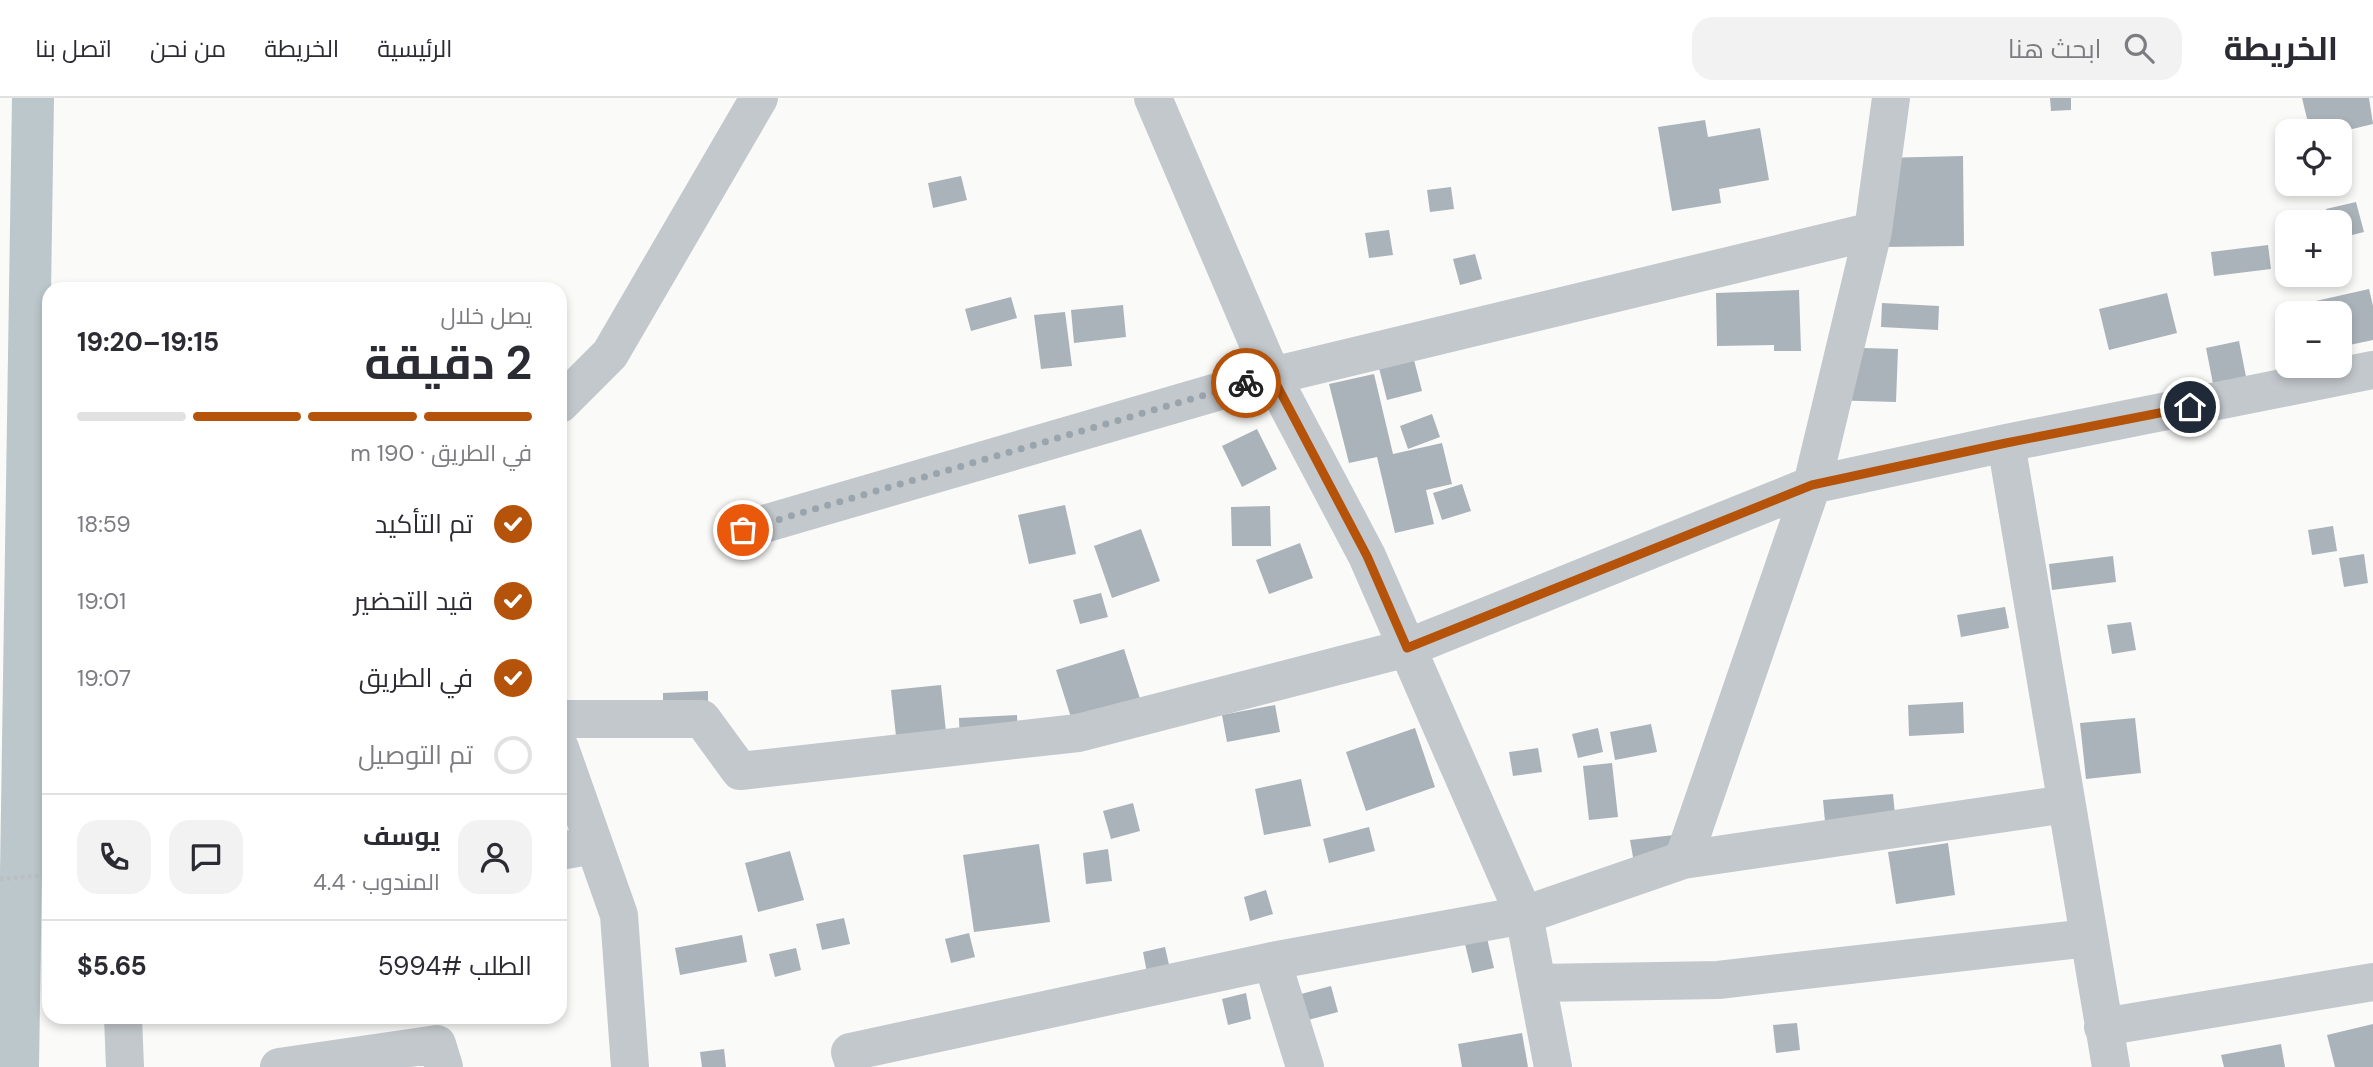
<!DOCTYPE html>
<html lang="ar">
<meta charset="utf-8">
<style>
:root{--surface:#fff;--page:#f2f2f3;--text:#2b2b33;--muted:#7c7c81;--line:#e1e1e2;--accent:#b45309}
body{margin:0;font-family:"DM Sans",Cairo,sans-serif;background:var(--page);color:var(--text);direction:rtl;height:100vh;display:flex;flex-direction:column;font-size:26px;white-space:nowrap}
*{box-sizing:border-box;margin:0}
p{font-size:23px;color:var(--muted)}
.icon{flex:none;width:38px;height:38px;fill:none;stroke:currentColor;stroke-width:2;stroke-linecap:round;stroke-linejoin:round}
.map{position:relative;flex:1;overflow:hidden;direction:ltr}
.side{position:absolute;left:42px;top:184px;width:525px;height:742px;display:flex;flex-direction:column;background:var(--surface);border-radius:21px;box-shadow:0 4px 10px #0003;direction:rtl}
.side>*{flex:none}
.controls{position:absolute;left:2275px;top:21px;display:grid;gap:14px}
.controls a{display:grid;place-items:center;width:77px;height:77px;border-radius:14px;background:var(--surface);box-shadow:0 4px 10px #0003;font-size:35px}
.pin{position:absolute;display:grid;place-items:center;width:60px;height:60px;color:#fff;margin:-30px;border:4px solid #fff;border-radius:50%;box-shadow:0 2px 7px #0007}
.courier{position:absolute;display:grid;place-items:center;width:70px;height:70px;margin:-35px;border:5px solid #b45309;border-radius:50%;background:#fff;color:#222;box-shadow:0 2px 9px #0007}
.head em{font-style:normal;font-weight:700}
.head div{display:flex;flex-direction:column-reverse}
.head{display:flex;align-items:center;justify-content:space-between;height:119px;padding:0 35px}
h1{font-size:46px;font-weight:700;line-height:52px}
.bar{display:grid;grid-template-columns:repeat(4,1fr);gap:10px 7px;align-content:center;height:84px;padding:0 35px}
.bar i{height:9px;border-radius:5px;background:var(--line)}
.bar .current{background:var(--accent)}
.bar p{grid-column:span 4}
.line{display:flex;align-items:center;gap:18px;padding:0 35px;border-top:2px solid var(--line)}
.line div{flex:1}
.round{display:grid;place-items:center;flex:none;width:74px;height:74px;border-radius:21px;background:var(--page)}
ol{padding:0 35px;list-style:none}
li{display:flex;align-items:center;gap:21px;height:77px}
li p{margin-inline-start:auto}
li .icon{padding:7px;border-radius:50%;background:var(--accent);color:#fff;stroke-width:4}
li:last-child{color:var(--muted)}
li i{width:38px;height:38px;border:4px solid var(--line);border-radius:50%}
header{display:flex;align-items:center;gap:42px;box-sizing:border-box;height:98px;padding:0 35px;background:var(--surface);border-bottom:2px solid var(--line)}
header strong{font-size:33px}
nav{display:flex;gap:38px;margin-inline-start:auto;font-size:24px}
.search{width:490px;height:63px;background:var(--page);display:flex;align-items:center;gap:18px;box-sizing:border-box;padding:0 24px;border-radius:21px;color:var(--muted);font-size:26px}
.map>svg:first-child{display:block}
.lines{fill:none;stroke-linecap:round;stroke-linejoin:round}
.canal{stroke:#bbc7cb;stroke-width:42}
.building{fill:#aab3b9}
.path{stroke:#bbbfc2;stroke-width:4.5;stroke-dasharray:3.5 3.5;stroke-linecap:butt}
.minor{stroke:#c3c8cc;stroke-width:38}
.done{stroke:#99a4ac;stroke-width:7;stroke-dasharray:0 12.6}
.route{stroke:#b45309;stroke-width:9}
</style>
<header>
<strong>الخريطة</strong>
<div class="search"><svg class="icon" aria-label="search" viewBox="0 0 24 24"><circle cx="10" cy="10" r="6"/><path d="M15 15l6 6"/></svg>ابحث هنا</div>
<nav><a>الرئيسية</a><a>الخريطة</a><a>من نحن</a><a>اتصل بنا</a></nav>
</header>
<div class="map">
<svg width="2373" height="969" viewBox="0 0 2373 969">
<rect width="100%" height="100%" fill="#fafaf8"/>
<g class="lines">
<path class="canal" d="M18,969L33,0"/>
</g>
<path class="building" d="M2050,0H2071V12L2051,13Z
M2302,0H2369L2373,26L2340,34L2310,33Z
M1705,22L1708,39L1760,30L1769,82L1719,91L1721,105L1672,113L1658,29Z
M1963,58L1964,148L1882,149L1880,60Z
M961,78L967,102L933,110L928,85Z
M1451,89L1454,111L1430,114L1427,92Z
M2356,104L2364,134L2340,140V124H2330L2326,111Z
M1389,132L1393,157L1369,160L1365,135Z
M2268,147L2271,171L2214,178L2211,154Z
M1475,156L1482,181L1460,187L1453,161Z
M2369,191L2373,208V242L2340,249V215H2309L2307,205Z
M1799,192L1801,253H1774V247L1717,248L1716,195Z
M2167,195L2177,235L2109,252L2099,211Z
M1011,199L1017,220L971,233L965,211Z
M1882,205L1939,208L1938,232L1881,229Z
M1123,207L1126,239L1074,245L1071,212Z
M1065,214L1072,268L1041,271L1034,217Z
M2239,243L2250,299L2217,306L2206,250Z
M1829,249L1898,251L1896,304L1827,302Z
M1414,262L1422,293L1387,302L1379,270Z
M1374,276L1393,356L1442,345L1452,386L1426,392L1434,426L1395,435L1377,359L1349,365L1329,286Z
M1432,316L1440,339L1408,351L1400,328Z
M1257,331L1277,371L1242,389L1222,348Z
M1462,386L1471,413L1442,422L1433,395Z
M1065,407L1076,456L1029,466L1018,417Z
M1270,408L1271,448H1232L1231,409Z
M2333,428L2337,453L2312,457L2308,432Z
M1141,431L1160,483L1112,500L1094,448Z
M1300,445L1313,480L1269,496L1256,462Z
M2364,456L2368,485L2344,489L2339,460Z
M2113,458L2116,484L2052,492L2049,466Z
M1101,495L1108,519L1080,526L1073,502Z
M2005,509L2009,530L1961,539L1957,517Z
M2131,524L2136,552L2112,556L2107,527Z
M1124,551L1143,610L1075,632L1056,572Z
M941,587L946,634L896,638L891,592Z
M708,593V612L663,613V595Z
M1963,604L1964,635L1909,638L1908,607Z
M1275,607L1280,634L1227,644L1222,617Z
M1017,617L1018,646L960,648L959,620Z
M2135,620L2141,675L2086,681L2080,625Z
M1651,626L1657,654L1615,662L1610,634Z
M1415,630L1435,689L1366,713L1346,654Z
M1598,630L1603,654L1578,660L1572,636Z
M1538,650L1542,674L1513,678L1509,654Z
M1612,665L1618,719L1589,722L1583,668Z
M1301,681L1311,728L1264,737L1255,691Z
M1893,696L1896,727L1826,734L1823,702Z
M1133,705L1140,733L1111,741L1103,713Z
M1369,729L1375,753L1329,765L1323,741Z
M1692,735L1634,765L1630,742Z
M1948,745L1955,797L1896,806L1888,754Z
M1039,746L1050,824L974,834L963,757Z
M1108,751L1112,783L1086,786L1083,755Z
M790,753L804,802L758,814L745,765Z
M1266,792L1273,816L1250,823L1244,799Z
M844,820L850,846L822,852L816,826Z
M969,835L975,859L951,865L945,841Z
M742,837L747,864L680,877L675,850Z
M1487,840L1494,870L1472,875L1465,846Z
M1165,849L1172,880L1149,885L1143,854Z
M796,850L801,872L775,879L769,856Z
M1331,888L1338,914L1308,922L1301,896Z
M1246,895L1251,921L1228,927L1222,901Z
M1797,925L1800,952L1776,955L1773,927Z
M2373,926V969H2335L2327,937Z
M1522,935L1528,969H1462L1458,946Z
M2281,946L2285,969H2224L2221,957Z
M724,951L726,969H702L700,954Z"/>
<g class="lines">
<path class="path" d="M0,781L49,777"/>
<path class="minor" d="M1153,0L1272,278L1367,458L1524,817L1553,969
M560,306L610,256L759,0
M2006,345L2111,969
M743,432L1272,278L1873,133
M560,621H702L740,673L1078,635L1407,550L1812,387L2006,345L2373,272
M560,650L619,817L630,969
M560,753L594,747
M1683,762L2066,706
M1272,863L1305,969
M1537,885L1718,882L2088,840
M123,919L125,969
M2103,929L2373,884
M279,969L437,946L444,969
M855,969L850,954L1272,863L1524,817L1683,762L1812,387L1873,133L1891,0"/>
</g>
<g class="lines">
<path class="done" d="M743,432L1246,285"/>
<path class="route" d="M1246,285L1272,278L1367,458L1407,550L1812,387L2006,345L2190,309"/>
</g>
</svg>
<div class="controls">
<a><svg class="icon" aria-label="locate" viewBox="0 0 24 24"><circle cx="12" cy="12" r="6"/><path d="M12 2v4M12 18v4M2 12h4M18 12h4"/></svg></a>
<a>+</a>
<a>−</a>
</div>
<div class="pin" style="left:743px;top:432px;background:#ea580c"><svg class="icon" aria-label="bag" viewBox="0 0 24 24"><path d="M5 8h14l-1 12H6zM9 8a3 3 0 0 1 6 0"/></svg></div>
<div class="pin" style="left:2190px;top:309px;background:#1f2937"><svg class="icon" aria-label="home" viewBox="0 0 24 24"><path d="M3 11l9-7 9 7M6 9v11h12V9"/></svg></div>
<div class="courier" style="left:1246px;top:285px"><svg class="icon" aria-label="bike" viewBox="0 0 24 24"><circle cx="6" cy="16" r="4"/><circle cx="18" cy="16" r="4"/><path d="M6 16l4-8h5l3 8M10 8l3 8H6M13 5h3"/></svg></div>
<section class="side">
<div class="head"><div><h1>2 دقيقة</h1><p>يصل خلال</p></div><em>19:15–19:20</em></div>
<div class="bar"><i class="current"></i><i class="current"></i><i class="current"></i><i></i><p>في الطريق · 190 m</p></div>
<ol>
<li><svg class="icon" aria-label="check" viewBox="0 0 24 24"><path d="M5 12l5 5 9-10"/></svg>تم التأكيد<p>18:59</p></li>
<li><svg class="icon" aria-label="check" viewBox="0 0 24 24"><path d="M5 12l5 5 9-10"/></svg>قيد التحضير<p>19:01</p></li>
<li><svg class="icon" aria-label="check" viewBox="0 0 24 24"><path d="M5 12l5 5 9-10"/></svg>في الطريق<p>19:07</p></li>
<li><i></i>تم التوصيل</li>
</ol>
<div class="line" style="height:126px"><a class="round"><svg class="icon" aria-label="person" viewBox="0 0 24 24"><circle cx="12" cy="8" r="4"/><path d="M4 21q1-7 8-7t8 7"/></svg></a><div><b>يوسف</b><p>المندوب · 4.4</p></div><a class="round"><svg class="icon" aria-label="chat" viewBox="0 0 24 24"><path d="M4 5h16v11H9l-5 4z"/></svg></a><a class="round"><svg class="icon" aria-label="phone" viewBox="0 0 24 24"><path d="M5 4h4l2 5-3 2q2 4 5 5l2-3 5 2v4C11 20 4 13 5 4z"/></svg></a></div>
<div class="line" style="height:91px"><div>الطلب #5994</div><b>$5.65</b></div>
</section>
</div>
